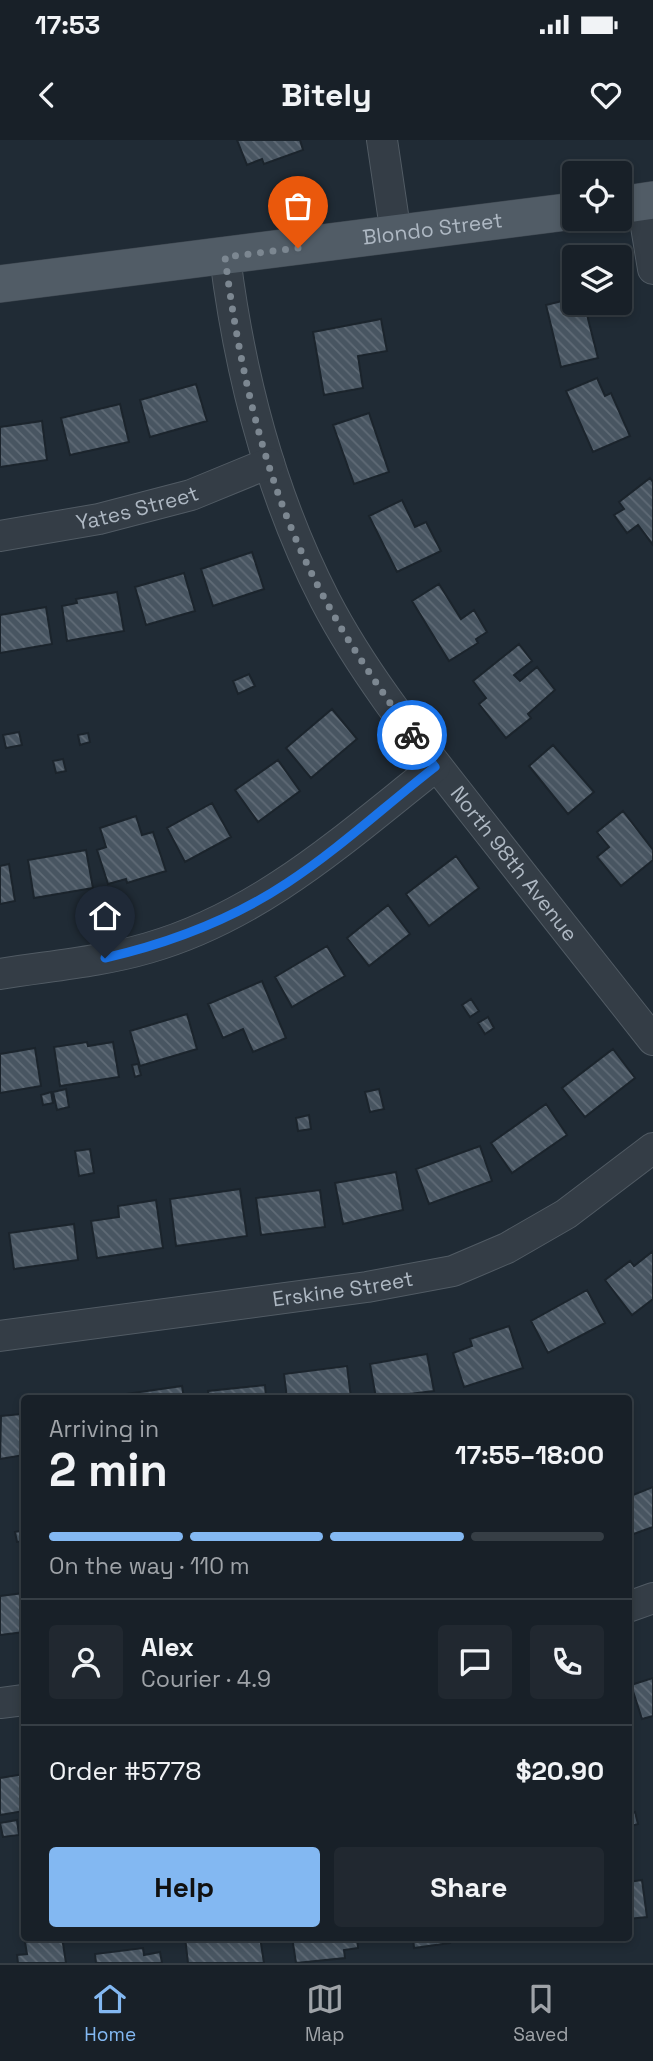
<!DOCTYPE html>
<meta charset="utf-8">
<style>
:root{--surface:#182028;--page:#212830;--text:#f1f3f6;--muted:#9fa3a8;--line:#363e45;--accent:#83b8f2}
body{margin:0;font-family:"Space Grotesk",sans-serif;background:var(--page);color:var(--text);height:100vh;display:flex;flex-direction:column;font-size:26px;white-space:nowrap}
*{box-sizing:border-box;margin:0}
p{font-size:23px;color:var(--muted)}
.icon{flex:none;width:38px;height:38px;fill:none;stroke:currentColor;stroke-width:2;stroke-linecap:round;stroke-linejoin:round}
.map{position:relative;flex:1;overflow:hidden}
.panel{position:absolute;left:21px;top:1255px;width:611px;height:546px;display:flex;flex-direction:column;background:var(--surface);border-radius:7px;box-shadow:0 4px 10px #0003,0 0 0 2px var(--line)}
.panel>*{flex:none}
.controls{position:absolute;left:562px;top:21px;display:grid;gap:14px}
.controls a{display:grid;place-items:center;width:70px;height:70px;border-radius:7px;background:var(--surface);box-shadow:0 4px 10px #0003,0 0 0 2px var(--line);font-size:35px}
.pin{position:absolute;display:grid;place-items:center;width:60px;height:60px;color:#fff;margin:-72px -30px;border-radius:50% 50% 50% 0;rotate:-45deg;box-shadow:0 0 7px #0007}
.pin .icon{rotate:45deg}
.courier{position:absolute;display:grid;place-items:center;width:70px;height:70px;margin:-35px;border:5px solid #1a73e8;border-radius:50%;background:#fff;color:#222;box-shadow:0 2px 9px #0007}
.head em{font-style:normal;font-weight:600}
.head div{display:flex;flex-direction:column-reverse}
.head{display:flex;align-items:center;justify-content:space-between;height:119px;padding:0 28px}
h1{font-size:46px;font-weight:600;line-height:52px}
.bar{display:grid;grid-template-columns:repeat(4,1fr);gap:10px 7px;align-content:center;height:84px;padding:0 28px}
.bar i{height:9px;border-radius:5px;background:var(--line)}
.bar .on{background:var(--accent)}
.bar p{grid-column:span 4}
.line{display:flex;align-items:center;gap:18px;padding:0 28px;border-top:2px solid var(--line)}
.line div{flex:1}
.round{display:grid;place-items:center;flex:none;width:74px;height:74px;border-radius:7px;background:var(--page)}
.primary-button{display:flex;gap:14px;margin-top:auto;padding:14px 28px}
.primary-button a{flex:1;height:80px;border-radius:7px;background:var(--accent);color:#111;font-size:28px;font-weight:600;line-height:80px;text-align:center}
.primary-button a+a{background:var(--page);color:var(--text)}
.status{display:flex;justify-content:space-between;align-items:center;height:49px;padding:0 35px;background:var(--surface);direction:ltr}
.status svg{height:19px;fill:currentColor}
header{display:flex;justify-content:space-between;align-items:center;height:91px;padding:0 28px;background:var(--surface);font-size:32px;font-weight:600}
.menu{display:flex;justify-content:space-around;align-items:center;height:98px;border-top:2px solid var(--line);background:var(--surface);font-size:19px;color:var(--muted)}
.menu a{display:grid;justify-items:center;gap:4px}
.menu .on{color:var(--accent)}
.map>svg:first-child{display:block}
.building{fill:url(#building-back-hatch);stroke:#1b242c;stroke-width:2}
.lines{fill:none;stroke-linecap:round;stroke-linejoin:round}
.minor-casing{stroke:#515b64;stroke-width:32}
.major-casing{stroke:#3d464f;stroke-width:38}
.minor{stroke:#343d46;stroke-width:30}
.major{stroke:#515c66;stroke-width:37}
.done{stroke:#7c8791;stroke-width:7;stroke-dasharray:0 12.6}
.route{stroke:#1a73e8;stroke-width:9}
.labels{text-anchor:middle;stroke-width:5;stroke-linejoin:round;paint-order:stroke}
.street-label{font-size:21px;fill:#aeb8c3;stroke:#19222a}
</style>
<div class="status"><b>17:53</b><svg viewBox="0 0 49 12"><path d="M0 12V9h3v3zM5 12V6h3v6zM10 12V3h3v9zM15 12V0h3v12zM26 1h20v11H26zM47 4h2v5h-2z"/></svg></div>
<header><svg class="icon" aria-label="back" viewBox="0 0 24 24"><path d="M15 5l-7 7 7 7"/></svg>Bitely<svg class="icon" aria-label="heart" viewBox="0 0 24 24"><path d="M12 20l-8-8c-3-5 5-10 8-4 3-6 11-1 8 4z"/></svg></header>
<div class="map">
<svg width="653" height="1823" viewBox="0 0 653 1823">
<defs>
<pattern id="building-back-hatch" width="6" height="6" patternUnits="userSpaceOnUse" patternTransform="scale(1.75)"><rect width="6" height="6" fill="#485561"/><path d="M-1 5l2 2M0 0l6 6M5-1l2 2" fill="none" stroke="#606b76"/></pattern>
</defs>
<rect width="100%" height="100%" fill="#202b35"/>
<path class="building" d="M237,0H300L303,10L264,24L262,19L247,25Z
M574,158V163H584L598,218L561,227L546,165Z
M381,179L387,211L358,216L363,248L324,255L313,192Z
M597,238L605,256L611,253L630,296L593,312L566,251Z
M196,244L207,281L150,297L140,260Z
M120,264L129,302L70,315L61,278Z
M369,273L389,332L354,344L333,285Z
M42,281L47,320L0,327V287Z
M650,338L653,342V405L638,385L627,393L614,375L624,369L619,362Z
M402,360L415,387L426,382L441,411L397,432L369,376Z
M252,412L264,449L213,466L201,429Z
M184,433L195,471L146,485L135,447Z
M439,444L461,479L474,470L487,492L476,499L478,503L449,521L412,461Z
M117,452L124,491L67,501L62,466L77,463L76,459Z
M46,467L52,504L0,513V475Z
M519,504L532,521L514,535L520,541L537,527L555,550L528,574L531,578L506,598L479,564L486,558L473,541Z
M249,534L255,546L238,554L233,541Z
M332,569L357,599L311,638L286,608Z
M19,592L22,605L6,608L3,595Z
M88,593L90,602L80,605L78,595Z
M553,605L594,652L568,674L529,626Z
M63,619L66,631L56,633L53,621Z
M278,620L300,651L258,682L235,650Z
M212,663L231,697L185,722L167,688Z
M623,671L653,710V720L621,746L597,717L609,707L597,692Z
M136,676L142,695L153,692L166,731L127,743L126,739L108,744L97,710L106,707L100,688Z
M86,710L93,748L34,758L28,720Z
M456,716L479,748L429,786L406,754Z
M9,724L15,761L0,764V726Z
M388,765L410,794L369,826L347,798Z
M327,806L345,836L292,867L275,837Z
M262,841L286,898L253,912L243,889L223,898L208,864Z
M471,859L479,871L470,877L462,865Z
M187,874L197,909L140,926L130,891Z
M488,877L494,888L485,894L478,883Z
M87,902L88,906L113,902L119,937L60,946L54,907Z
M35,908L41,946L0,953V914Z
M613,909L635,938L585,977L562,948Z
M138,924L141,935L135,937L132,925Z
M66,949L69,967L57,970L53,952Z
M379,949L384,969L370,972L365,952Z
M51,952L53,963L43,965L41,955Z
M546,964L567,995L512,1033L491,1003Z
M309,975L311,989L298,991L296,978Z
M480,1006L492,1041L429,1064L416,1029Z
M90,1009L94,1033L79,1036L75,1011Z
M396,1032L403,1070L343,1084L335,1043Z
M240,1049L247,1096L176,1106L170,1059Z
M320,1050L325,1087L261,1095L256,1058Z
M156,1060L163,1108L97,1118L91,1081L119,1077L118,1066Z
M74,1084L78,1120L14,1129L9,1093Z
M653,1111V1159L632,1175L605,1140L630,1121L634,1126Z
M587,1150L605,1183L548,1213L531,1181Z
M509,1186L523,1228L464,1247L453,1213L472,1206L470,1199Z
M427,1214L434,1251L376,1258L370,1224Z
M347,1226L351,1258H287L284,1234Z
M265,1245L266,1258H209L208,1251Z
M182,1246L184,1258H120L119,1255Z
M21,1274L24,1315L0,1319L1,1276Z
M653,1347V1387L628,1396V1357Z
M24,1390V1401L17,1402L15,1392Z
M24,1453V1492L0,1495V1456Z
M653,1538V1576L642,1579L631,1545Z
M24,1634V1671L0,1675V1638Z
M635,1672L638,1684L628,1687V1674Z
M17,1680L19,1695L3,1697L0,1683Z
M642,1740L647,1777L628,1779V1742Z
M62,1797L66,1823H18L17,1815L27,1814L25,1802Z
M185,1797H216L217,1800L260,1797L264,1823H188Z
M292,1797H357L358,1808L344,1810L345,1818L296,1823Z
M413,1797H449L450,1803L414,1808Z
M143,1808L144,1815L160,1812L162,1823H96L95,1814Z"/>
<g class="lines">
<g class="minor-casing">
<g id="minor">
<path d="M382,0L396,95"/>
<path d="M642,62L653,129"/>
<path id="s1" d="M225,117C240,236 270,353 325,460C365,537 420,604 473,672C533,748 593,824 653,900"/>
<path id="s2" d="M0,396L99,379L191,355L269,323"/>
<path d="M0,834C49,826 100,822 148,808C260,776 345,698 435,627"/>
<path id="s3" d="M0,1196L367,1147L453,1131L507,1108L566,1074L653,1008"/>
<path d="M628,1467L653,1458"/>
<path d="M0,1563L24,1560"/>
</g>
</g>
<g class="major-casing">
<g id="major">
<path d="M620,65L653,60"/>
<path id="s4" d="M0,144L574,71"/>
</g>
</g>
<use href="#minor" class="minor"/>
<use href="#major" class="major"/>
</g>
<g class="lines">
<path class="done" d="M298,108L225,117C240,235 268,356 326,461C351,508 382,551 412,595"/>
<path class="route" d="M105,818C170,803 231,780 287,743C339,709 386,665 435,627L412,595"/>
</g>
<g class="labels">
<g class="street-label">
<text dy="7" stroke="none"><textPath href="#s4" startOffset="436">Blondo Street</textPath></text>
<text dy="7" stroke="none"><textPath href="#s2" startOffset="140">Yates Street</textPath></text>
<text dy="7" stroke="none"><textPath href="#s1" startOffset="684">North 98th Avenue</textPath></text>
<text dy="7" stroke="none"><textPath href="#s3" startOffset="346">Erskine Street</textPath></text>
</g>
</g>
</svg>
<div class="controls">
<a><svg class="icon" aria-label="locate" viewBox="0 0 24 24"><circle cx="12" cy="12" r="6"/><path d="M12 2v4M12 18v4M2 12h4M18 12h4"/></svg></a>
<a><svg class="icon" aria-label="layers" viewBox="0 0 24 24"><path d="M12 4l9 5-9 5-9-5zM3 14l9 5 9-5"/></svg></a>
</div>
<div class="pin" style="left:298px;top:108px;background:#ea580c"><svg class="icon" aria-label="bag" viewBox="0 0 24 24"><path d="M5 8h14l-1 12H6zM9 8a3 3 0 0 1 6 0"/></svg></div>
<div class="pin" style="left:105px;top:818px;background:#1f2937"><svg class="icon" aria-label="home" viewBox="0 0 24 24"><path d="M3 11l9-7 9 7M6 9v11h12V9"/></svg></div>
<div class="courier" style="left:412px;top:595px"><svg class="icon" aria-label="bike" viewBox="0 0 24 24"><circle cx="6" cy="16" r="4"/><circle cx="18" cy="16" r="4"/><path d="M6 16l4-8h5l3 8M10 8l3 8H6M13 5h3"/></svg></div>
<section class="panel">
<div class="head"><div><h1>2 min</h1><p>Arriving in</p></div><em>17:55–18:00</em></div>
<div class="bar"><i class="on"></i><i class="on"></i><i class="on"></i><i></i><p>On the way · 110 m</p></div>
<div class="line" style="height:126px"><a class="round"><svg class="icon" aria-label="person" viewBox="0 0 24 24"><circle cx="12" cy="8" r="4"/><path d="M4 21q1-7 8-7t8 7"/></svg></a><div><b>Alex</b><p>Courier · 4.9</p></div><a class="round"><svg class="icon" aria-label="chat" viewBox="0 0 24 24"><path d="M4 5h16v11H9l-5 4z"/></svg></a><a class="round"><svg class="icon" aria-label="phone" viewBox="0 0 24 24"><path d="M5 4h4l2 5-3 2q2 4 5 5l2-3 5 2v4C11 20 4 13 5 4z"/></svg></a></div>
<div class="line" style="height:91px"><div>Order #5778</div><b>$20.90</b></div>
<div class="primary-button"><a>Help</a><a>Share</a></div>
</section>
</div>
<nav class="menu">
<a class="on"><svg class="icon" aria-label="home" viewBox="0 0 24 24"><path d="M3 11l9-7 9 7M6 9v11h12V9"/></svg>Home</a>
<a><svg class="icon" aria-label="map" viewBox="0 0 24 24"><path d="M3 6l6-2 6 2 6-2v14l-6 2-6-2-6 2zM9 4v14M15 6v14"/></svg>Map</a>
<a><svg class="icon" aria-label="saved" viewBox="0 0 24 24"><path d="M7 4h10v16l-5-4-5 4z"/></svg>Saved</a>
</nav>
